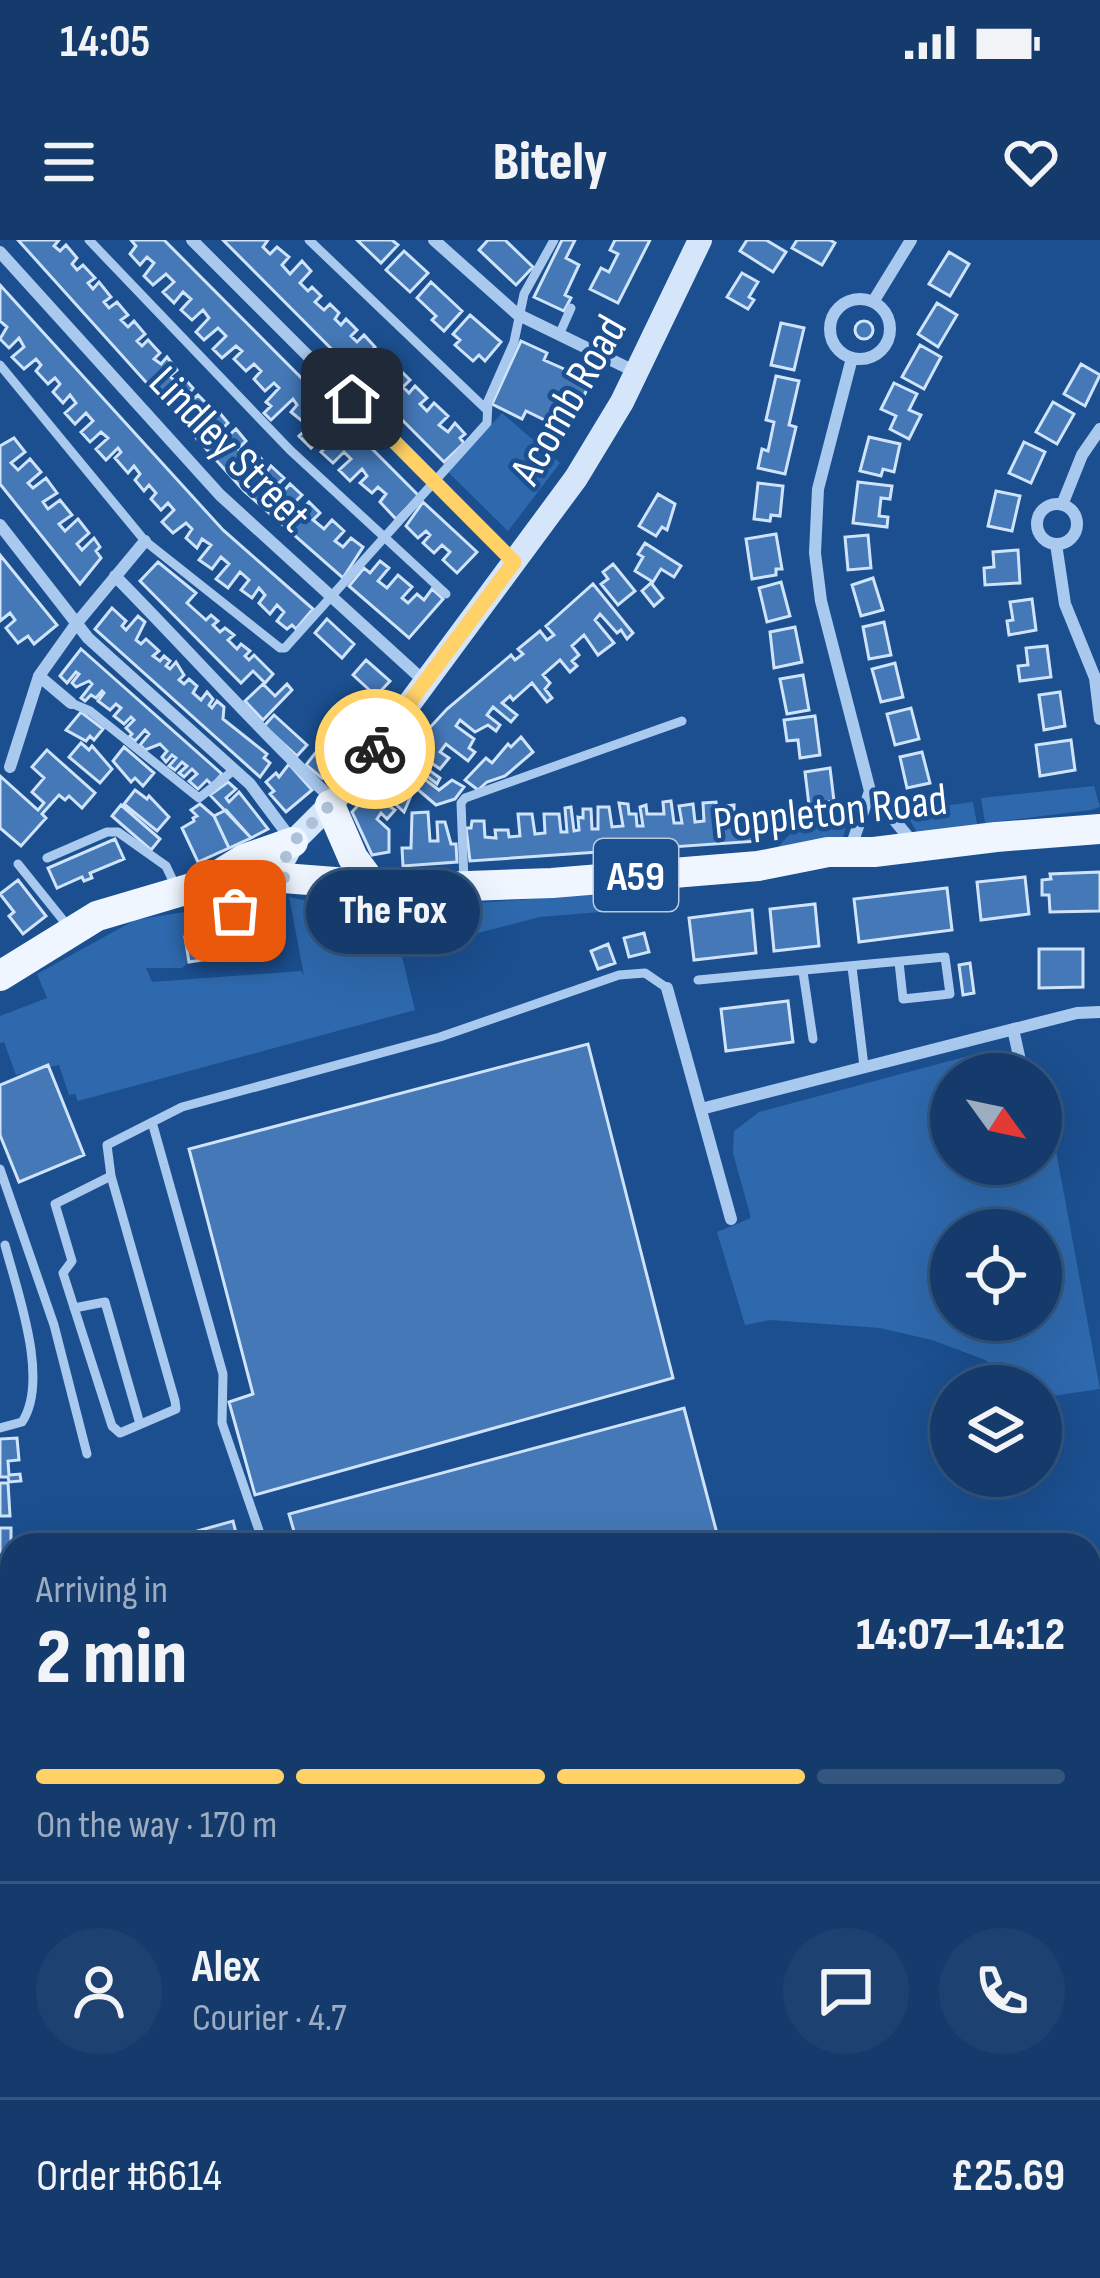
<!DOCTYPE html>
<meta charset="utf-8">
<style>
:root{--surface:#143b6b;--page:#1d4271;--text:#f1f3f6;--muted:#9dadc1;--line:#33557e;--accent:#ffd166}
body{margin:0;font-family:"Sofia Sans Condensed",sans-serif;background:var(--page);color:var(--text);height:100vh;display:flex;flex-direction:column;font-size:45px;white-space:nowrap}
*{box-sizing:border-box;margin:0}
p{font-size:39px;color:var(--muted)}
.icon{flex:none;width:66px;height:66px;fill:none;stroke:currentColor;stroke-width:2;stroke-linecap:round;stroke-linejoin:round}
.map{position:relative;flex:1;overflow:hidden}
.details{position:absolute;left:0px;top:1293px;width:1101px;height:747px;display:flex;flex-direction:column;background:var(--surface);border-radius:36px 36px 0 0;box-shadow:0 12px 48px #0002,0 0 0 3px var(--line)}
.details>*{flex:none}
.needle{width:78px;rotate:123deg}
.fabs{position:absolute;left:930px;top:813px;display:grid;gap:24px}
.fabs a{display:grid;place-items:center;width:132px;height:132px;border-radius:50%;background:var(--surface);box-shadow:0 12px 48px #0002,0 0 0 3px var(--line);font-size:60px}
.pin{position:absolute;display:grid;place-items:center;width:102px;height:102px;color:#fff;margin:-51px;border-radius:24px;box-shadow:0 6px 18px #0006}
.courier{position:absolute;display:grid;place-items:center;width:120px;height:120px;margin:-60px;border:9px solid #ffd166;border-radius:50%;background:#fff;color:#222;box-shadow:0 3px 15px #0007}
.bubble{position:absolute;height:84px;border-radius:42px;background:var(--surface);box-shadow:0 12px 48px #0002,0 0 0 3px var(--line);font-size:39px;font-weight:800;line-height:84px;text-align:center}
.summary em{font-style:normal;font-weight:800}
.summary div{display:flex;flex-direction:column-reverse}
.summary{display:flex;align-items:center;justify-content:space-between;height:204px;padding:0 36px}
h1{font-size:78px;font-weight:800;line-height:90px}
.bar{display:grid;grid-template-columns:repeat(4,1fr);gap:18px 12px;align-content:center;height:144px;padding:0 36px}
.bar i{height:15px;border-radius:9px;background:var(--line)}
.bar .selected{background:var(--accent)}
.bar p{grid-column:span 4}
.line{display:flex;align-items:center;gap:30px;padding:0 36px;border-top:3px solid var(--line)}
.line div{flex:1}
.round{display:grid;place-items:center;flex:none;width:126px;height:126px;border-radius:63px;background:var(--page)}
.status{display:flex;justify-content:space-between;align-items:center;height:84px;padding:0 60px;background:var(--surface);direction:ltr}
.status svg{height:33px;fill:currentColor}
header{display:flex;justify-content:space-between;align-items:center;height:156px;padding:0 36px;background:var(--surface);font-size:54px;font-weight:800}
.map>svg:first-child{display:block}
.green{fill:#2e69ad;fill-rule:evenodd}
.building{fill:#4478b7;stroke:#cfe3fa;stroke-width:3}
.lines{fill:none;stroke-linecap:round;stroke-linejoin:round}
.lane{stroke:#a9c9ee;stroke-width:9}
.street{stroke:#a9c9ee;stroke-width:12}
.secondary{stroke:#d6e6fa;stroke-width:24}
.primary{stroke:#f0f6ff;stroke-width:30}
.rail-casing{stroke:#fff;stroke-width:10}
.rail{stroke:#1b4f8f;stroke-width:6;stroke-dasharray:18;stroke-linecap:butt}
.done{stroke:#afc1d8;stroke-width:12;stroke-dasharray:0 21.6}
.route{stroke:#ffd166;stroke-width:15}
.labels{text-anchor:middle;stroke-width:9;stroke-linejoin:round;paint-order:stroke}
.shield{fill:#1b4f8f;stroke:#bbcadd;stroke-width:3}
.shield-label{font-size:42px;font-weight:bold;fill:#fff}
.street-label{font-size:45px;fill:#fff;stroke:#1b4f8f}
</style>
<div class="status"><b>14:05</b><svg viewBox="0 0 49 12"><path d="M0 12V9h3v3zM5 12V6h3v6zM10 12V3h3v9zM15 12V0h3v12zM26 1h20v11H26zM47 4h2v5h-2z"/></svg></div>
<header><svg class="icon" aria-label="menu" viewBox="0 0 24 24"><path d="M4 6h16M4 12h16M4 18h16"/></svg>Bitely<svg class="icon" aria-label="heart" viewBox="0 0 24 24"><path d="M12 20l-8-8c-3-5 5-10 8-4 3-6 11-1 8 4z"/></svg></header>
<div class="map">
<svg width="1100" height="2038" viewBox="0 0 1100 2038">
<rect width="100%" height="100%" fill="#1b4f8f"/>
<path class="green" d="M502,173L560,223L508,291L448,232Z
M1094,546L1100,567L1091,570L985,583L981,558Z
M973,562L977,584L917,592L904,571Z
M848,579L843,598L777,608L800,583Z
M636,651V669L540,677L401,713L415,770L78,861L75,854L69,855L59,825L16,835L4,802L0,803V776L47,758L37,734L135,680L191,671L195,695L185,697L189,722L182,728H146L152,742L301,731L304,735L289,657L357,672Z
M968,816L988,819L1006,834H951V924H1041L1042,835L1100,1149L1052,1156L1041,1150V1146H1033L983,1119L932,1100L880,1088L770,1080L745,1085L717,992L751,978L733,913L734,891L759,872ZM951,990H1041V1080H951Z"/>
<path class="building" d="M18,0H59L54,6L60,11L66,5L77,18L72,24L77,30L83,25L95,38L88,43L93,49L99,42L111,57L104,62L109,68L117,62L128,75L121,80L128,87L134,81L145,94L137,101L142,106L148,100L160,113L154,119L161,124L167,117L177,130L170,136L175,142L182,136L193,148L188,155L192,160L198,155L209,166L204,171L210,178L218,171L228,183L220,191L226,198L236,189L246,201L238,209L244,217L253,209L263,221L256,228L264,235L271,226L284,238L275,247L282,253L290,244L302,255L294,263L302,270L309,262L320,273L313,280L324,289L332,280L344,291L335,301L343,307L351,298L363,307L343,338L244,251Z
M131,0H164L419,256L396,279L380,262L386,254L378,247L372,253L360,243L367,236L362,229L350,241L339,230L351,219L344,212L333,223L321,212L332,201L325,193L311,208L299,196L314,182L307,176L302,181L291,172L297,165L293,159L271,180L264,173L271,166L266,162L279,148L274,143L265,151L254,139L261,131L254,124L246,131L234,119L242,111L236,106L222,118L213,109L226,96L218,88L204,100L196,92L209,78L203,70L192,80L181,70L191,59L183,52L174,63L163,52L174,42L166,34L153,45L144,36L154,23L147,17L140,25L130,14L136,6Z
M223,0H268L263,7L270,14L277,7L289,17L282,25L290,34L302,21L311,31L300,43L308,51L312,47L321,56L315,62L324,70L330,64L339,73L335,79L341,85L346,79L357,90L351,96L357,102L364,95L375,107L368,114L374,119L383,112L393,124L386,131L391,137L399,129L410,140L403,147L409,153L415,146L427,158L420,164L427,171L434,163L448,176L439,185L448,192L455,183L465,194L460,198L464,203L444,222Z
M357,0H392L398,5L381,23Z
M488,0H505L533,27L516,45L479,10Z
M562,0H575L566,18L579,25L565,55L571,58L564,71L534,57Z
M615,0H650L618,63L590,49L601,28L609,32L618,14L610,10Z
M747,0H766L786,12L773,32L740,11Z
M797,0H830L835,3L822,25L792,8Z
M404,11L428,33L410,52L386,30Z
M949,12L969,24L950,56L929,44Z
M742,33L758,42L749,57L754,60L748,69L727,57Z
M431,42L462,71L444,91L432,80L436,76L417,58Z
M0,45L223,290L313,369L296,389L292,385L287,389L277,381L284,372L277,365L270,374L259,363L265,355L259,348L252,358L241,350L249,340L240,332L228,348L216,339L229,324L221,317L212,329L199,320L211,305L202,299L197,308L186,298L192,289L186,283L173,293L162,282L174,270L168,263L161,270L151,259L156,253L149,245L144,251L135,240L140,234L134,226L128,233L115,218L121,212L118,208L106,220L96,209L108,198L101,192L90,202L81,192L93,181L86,173L75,184L65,173L76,163L70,155L63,163L53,152L60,144L55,138L48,144L36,131L41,125L36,119L24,129L12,117L24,107L19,98L9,108L0,99L7,87L0,81Z
M937,63L957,75L938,107L918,94Z
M470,75L501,102L485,121L479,115L473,121L455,105L460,100L453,94Z
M855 90a9 9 0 1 1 18 0a9 9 0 1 1-18 0Z
M781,83L804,88L794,130L771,125Z
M521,101L547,113L544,120L591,141L567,191L526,171L522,179L492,164Z
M920,105L941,117L924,149L902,137Z
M1081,124L1100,135L1085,166L1064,154Z
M776,136L799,141L789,185L796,187L785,234L758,228L762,209L768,211L774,182L766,180Z
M894,143L917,154L909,170L921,175L909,199L890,189L896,176L881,169Z
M1053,162L1074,174L1057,204L1036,192Z
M869,197L900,204L894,232L883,229L881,236L860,231Z
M14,198L25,212L11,223L18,230L30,219L41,232L28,243L33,248L46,238L57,253L43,262L48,269L60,260L72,275L59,284L65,291L78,279L89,293L77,304L82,310L94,298L100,307L96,311L101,318L80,344L0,244V206Z
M1024,202L1045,212L1031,243L1009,233Z
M858,242L892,246L890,259L881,258L879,276L888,277L887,287L853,283Z
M758,243L783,246L780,276L771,275L770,281L754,279Z
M996,251L1020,256L1012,291L988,286Z
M658,254L675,264L667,290L662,287L656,296L639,286Z
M423,262L477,312L457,333L443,320L450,312L442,305L434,313L423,303L430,295L426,291L418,298L406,286Z
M776,294L782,329H776V335L752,339L746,299Z
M868,295L871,328L848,330L845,297Z
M645,303L681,326L674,337L661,329L653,342L635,331L643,317L638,314Z
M1018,310L1020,343L985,345L984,328L994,327L993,312Z
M0,315L57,385L34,404L28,396L18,403L6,388L15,380L10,373L0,381Z
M380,321L389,328L378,341L387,348L398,335L412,347L402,358L408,363L417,354L424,360L432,349L443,359L409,398L349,346L364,328L370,333Z
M158,322L196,353L187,363L206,380L211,375L218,381L213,385L220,392L225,388L234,395L228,400L237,409L241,404L250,411L245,416L249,420L254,415L273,434L265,443L253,431L241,443L140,341Z
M613,324L635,351L618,365L601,344L608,339L603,332Z
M873,338L883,370L861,376L852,345Z
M781,342L790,376L767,382L759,348Z
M651,343L663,358L654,366L642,351Z
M593,344L633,393L627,399L621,390L617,393L600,374L595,380L614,403L598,415L584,395L572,406L579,415L572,421L577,426L570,432L560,420L543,435L550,443L545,449L552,458L547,462L532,443L513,460L510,456L502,463L517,475L511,482L493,467L487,475L500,485L496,491L488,485L475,492L460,480L456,486L474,499L469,508L475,512L468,521L446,504L440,512L449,518L440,529L430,522L426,528L440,538L437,544L422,532L419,535L439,550L452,540L464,547L455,559L436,565L409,542L406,546L413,551L404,572L392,561L389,566L395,570L387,579L381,573L377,579L389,590V612L372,615L352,572L447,469L511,415L515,420L523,414L518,409L540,391L547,400L554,395L546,386Z
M1032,359L1036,390L1009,395L1007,381L1013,380L1010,362Z
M112,368L126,381L122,386L126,390L138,376L145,382L136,400L141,404L146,399L159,411L153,416L160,421L164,416L170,421L166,426L170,429L176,422L184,435L179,440L184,444L189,439L197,446L193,453L201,460L207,452L213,459L209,465L212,468L217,461L224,467L223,479L267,514L264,518L270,523L260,537L95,389Z
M327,379L354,404L342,418L315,393Z
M884,382L891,415L869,419L863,387Z
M795,387L802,422L774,428L770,392Z
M1047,406L1051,437L1020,441L1018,426L1028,425L1026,408Z
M81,409L222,534L212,545L207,540L198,549L189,541L197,534L192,529L184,537L179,533L187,526L182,522L175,530L169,526L176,518L172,515L166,522L162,517L167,511L160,504L145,510L140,505L149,494L145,490L135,501L129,497L132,494L126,488L134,480L131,477L124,484L114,476L121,468L116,464L110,470L98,461L104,453L102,451L96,458L91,455L85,461L81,458L92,444L89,441L76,447L72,443L79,434L76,432L67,443L60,436Z
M366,420L390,441L376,456L353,435Z
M895,423L903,457L881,462L872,429Z
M803,435L809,470L787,474L780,439Z
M263,444L275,456L287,444L292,450L263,480L245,461Z
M1060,452L1065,486L1044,490L1039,455Z
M336,467L362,487L322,538L306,525L338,484L328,477Z
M911,468L919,499L895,505L887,474Z
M81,472L103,489L94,500L90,496L86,501L66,490Z
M274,475L307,505L297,516L264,486Z
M815,476L820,515L800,518L798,500L787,501L784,480Z
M521,497L533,512L505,536L487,542L478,550L465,540L486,518L492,523L508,504L511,507Z
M1071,500L1075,530L1040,536L1036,505Z
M81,503L89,510L92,506L112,529L100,543L69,517Z
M124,507L154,533L143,546L135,538L131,542L113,521Z
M47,510L95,553L82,568L69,556L65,560L59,555L42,574L46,578L21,606L0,588V536L38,570L44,563L32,552L44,538L32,527Z
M922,512L930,543L907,548L900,517Z
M289,524L312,550L286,572L270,554L274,551L266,542L276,533L279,537Z
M830,528L834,561L809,565L805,532Z
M228,542L236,549L226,558L229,562L239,552L268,589L251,598L210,555Z
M135,550L147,559L149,556L169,577L157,591L124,564Z
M671,561L674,583H682L679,566L693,564L695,582L704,581L703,563L716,562L718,581L727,580L725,566L734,565V578L752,576L759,601L470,621L466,588H471L472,581H484L485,597L496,598L495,590H508L509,597L520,596L518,574H532L535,594L545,593L544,574H559L561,592H567L565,568L571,567L574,591L579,590L578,577L583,578V569H591L592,589H598V567H609L612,587L623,586L619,563L628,564L629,574H636L637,586H643L640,567L646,565L647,574H664L663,562Z
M200,564L214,576L229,608L198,622L182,588L194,581L193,578L197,576L191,570Z
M121,565L160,599L151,610L112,576Z
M226,570L251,598L229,608L214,576Z
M428,572L430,601H438L437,582H445L451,604H456L457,622L403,626L402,608H411L412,573Z
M115,599L124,619L90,633L92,638L84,641L82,637L57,648L48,628Z
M1100,632V671L1050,672L1049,655H1042V640L1051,639L1050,634Z
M1025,637L1029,674L981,680L977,642Z
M18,640L46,676L23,694L9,676L14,672L0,654Z
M947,648L952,690L859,702L854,659Z
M815,664L819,706L774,711L770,669Z
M228,666L231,690L221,692L223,705L213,707L215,718L189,722L185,697L195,695L191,671Z
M752,670L756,713L694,720L689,678Z
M644,693L649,712L629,717L624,698Z
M608,704L615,723L598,729L591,711Z
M1039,709H1083V747L1039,748Z
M970,723L974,753L963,755L959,725Z
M788,761L793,802L726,811L721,769Z
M588,804L673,1138L255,1255L229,1162L253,1154L189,909Z
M48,825L84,915L19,942L0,895V845Z
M684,1168L720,1305H298L289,1274Z
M17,1198L19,1220L8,1221L9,1235L20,1234L21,1241L9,1242L8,1237H0V1199Z
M0,1243H8L10,1276H0Z
M233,1281L239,1305H151V1304Z
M0,1288H11V1316H0Z
M11,1327L12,1355H0V1328Z
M0,1360H12V1403L0,1404Z
M0,1411H10V1442H0Z
M10,1448V1489H0L1,1449Z
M0,1553L12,1554V1583L0,1582Z
M0,1603L12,1605V1636L0,1635Z
M0,1660L12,1661V1697L0,1696Z
M1089,1812L1100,1817V1855L1089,1850Z
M1089,1957L1100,1962V2012L1089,2007Z"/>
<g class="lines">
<path class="lane" d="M89,0L290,210L446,354
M309,0L487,170
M559,95L571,68
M0,125L145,301L280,408H285L487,183L488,161L514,102L524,54L554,0
M71,463L90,471L199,558L234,530
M47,618L107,592H118L166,626L175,645
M18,624L67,685
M464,641L461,563L465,558L682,481
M229,647L235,671
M852,727L864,826
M803,732L813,799
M698,740L945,717L950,754L903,759L899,722
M152,882L223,1134L222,1183L264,1305
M0,929L54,1085L87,1214
M111,936L55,964L72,1021L63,1033L112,1186L120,1193L176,1169L175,1161L111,936L107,905L182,867L440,797L619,735L645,733L667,748
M74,1068L105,1062L140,1184
M0,1188L22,1182C50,1140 17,1051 5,1005
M1089,1860L1100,1865
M1089,2021L1100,2026
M880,2038H883"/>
<path class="street" d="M192,0L514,322
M434,0L517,74L636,132
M0,12L220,255L424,441
M830 89a30 30 0 1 1 60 0a30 30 0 1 1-60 0Z
M873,62L911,0
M852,118L818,249L815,313L821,361L870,551L915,605
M1037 284a20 20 0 1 1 40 0a20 20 0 1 1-40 0Z
M1062,265L1082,215L1100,189
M0,285L88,398L250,544L291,599
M1056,304L1065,364L1095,438L1100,479
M115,336C189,411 257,488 333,560
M39,436L71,463
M10,527L39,436L76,384L145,301
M850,610L870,551
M667,748L731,979
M1013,789L1023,834
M701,869L1077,773L1100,772
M0,1538L12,1539
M0,1645L12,1646
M427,2038L431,2028
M1025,2038L1029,2030"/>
<path class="secondary" d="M285,617L293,602L334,561L378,506L576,238L622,162L700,0
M1089,1576L1100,1574
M129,2038L140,2028"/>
<path class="primary" d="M330,565L353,618L373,645
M212,639L244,619L293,602
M0,736L97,676L202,645L283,638L413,648L552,643L758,626L828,612H874L996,597L1100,589"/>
<g class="rail-casing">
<path id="rail" d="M1089,1350L1100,1345
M0,1870L12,1865"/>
</g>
<use href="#rail" class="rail"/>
</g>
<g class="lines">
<path class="done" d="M235,671L228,642L284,638L283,623L293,602L334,561L375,509"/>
<path class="route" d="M352,159L514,322L375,509"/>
</g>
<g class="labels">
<rect class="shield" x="594" y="599" width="84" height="72" rx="9"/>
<g class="shield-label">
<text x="636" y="650">A59</text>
</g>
<g class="street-label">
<text transform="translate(567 159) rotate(-60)" y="16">Acomb Road</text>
<text transform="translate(231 208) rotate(46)" y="16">Lindley Street</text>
<text transform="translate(830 570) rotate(-6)" y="16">Poppleton Road</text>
</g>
</g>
</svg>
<div class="fabs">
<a><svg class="needle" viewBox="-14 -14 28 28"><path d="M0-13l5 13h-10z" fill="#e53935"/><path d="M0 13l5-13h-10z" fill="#9dadc1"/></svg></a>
<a><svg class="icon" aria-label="locate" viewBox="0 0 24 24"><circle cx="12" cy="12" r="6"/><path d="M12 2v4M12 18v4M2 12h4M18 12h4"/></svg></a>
<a><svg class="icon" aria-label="layers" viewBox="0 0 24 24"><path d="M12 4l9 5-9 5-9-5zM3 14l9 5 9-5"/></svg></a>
</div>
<div class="pin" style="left:235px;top:671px;background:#ea580c"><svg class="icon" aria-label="bag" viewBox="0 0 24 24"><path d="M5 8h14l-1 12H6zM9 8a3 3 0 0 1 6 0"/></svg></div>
<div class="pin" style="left:352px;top:159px;background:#1f2937"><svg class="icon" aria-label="home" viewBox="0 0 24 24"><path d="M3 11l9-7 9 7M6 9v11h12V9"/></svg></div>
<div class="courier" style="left:375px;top:509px"><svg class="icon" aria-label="bike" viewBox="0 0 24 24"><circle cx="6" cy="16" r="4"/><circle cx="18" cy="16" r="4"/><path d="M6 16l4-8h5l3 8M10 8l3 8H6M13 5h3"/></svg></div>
<div class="bubble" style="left:306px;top:630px;width:174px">The Fox</div>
<section class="details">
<div class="summary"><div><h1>2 min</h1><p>Arriving in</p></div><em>14:07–14:12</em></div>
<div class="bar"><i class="selected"></i><i class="selected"></i><i class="selected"></i><i></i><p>On the way · 170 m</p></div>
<div class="line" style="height:216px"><a class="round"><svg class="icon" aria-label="person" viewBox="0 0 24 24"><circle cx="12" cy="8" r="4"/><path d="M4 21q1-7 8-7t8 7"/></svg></a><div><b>Alex</b><p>Courier · 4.7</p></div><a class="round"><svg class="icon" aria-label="chat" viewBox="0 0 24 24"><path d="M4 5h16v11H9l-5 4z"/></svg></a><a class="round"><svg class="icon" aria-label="phone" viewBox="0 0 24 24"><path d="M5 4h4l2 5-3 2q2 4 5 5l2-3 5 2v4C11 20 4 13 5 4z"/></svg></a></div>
<div class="line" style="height:156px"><div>Order #6614</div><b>£25.69</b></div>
</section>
</div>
